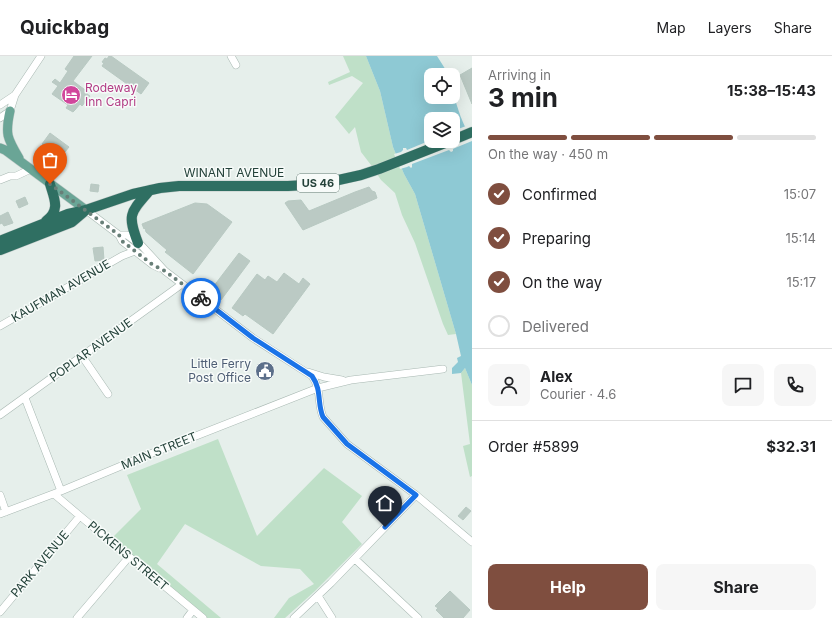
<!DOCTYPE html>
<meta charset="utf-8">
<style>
:root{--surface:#fff;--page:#f6f6f6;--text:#202124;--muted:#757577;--line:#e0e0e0;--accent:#7f4e3f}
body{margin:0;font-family:Inter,sans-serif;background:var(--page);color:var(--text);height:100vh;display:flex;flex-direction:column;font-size:15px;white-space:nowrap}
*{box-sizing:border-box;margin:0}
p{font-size:13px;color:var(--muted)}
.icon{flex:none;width:22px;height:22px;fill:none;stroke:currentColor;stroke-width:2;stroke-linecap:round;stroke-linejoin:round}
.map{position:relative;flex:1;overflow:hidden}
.drawer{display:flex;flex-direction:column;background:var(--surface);width:360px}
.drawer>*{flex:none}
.buttons{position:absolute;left:424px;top:12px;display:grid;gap:8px}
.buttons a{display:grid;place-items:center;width:36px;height:36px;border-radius:8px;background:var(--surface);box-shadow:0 4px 16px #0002;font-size:20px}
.pin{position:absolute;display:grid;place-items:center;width:34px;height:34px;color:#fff;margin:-41px -17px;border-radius:50% 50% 50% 0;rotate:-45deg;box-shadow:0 0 4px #0007}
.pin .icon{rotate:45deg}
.courier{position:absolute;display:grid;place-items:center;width:40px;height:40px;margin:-20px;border:3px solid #1a73e8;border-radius:50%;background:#fff;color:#222;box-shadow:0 1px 5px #0007}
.headline em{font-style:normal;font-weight:700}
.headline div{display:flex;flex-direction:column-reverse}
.headline{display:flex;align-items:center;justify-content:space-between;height:68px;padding:0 16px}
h1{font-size:26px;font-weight:700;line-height:30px}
.bar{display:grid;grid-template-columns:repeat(4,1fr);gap:6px 4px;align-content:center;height:48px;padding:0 16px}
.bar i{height:5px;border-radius:3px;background:var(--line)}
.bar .active{background:var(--accent)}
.bar p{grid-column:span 4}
.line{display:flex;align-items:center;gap:10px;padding:0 16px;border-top:1px solid var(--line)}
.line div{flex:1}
.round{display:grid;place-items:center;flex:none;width:42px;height:42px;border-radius:8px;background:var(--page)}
ol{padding:0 16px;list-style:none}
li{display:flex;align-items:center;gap:12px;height:44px}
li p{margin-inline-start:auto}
li .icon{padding:4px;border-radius:50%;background:var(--accent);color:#fff;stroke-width:4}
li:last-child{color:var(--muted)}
li i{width:22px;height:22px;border:2px solid var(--line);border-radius:50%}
.action{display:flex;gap:8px;margin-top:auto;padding:8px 16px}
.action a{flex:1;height:46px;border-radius:8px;background:var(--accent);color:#fff;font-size:16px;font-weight:700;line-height:46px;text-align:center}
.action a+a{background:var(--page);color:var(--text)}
header{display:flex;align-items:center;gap:24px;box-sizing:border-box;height:56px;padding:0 20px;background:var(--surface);border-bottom:1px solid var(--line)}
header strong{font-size:19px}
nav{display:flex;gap:22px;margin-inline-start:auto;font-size:14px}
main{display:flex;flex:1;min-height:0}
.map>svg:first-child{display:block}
.green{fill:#bfe0c8}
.water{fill:#8ec9d4;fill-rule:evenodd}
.pier{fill:#e6efeb}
.building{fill:#bbcac4;stroke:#b8c9c2}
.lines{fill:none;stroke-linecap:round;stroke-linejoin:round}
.minor-casing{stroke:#a8b8b2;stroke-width:8}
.major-casing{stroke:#c2cac8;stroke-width:10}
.highway-casing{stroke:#c2cac8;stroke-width:11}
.minor{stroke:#fff;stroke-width:7}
.major{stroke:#6aa596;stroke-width:9}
.highway{stroke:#2f6f62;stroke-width:10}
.done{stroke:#687f78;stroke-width:4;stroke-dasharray:0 7.2}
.route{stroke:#1a73e8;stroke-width:5}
.labels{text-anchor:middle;stroke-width:3;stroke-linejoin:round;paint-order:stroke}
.shield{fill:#f7fbf9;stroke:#637a73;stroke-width:1}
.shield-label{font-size:11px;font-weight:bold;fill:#24423a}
.hotel-label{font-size:12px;fill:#b23c85;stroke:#f7fbf9;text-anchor:start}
.street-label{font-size:12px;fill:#24423a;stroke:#f7fbf9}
.service-label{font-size:12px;fill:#4e5e75;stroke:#f7fbf9;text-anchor:end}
</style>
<header>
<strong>Quickbag</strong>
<nav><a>Map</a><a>Layers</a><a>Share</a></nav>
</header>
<main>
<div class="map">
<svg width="472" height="562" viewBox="0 0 472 562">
<rect width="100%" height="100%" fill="#e6efeb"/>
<path class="green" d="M343,0H366L380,35L393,91L404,118L415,138L456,278L448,279L443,268L415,187L402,159L395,137L381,124L371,109L361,96L355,71L349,78L335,61L363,27L352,20L329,29L328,26L350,16Z
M465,312L472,329V420L470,421L463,390L470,388L461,317Z
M218,383L257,480L324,412L362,440L342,466L362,488L315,535L285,562H274L289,542L314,528L300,513L261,510L185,468L157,508L221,562H203L110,484L141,453L127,419Z"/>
<path class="water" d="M366,0H437L449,19H431V41H453V36C458,54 462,67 472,84V329L465,312L461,317L452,318V312L458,306L457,302L461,300L456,278L415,138L404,118L393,91L380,35ZM431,63H453V85H431Z"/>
<path class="pier" d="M466,70L472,80V85L455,92L453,93V95L451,96L449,94L412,108V111L411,112L409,110L407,111L400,113L394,98L401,96L403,94V92H406L407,94L431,84V85H453V75Z"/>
<path class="building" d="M74,0H92L73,25L88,36L87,38L90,40L82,50L80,48L75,54L73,56L66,52L68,49L52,38L58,30L52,26L55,23L60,27L68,15L65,13Z
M109,0H111L149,27L141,38L102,10L104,7L102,6L105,2L107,3Z
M472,12V48L460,19Z
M50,77L69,91L60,102L42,88Z
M91,128L99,129L98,136L90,135Z
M369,131L372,135L375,136L377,142L303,174L285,147L288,145L301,144L309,155L355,136Z
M25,141L28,148L19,152L16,145Z
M195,147L207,148L232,166L193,218L165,196L167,194L146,176L145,172L144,173L142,168Z
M8,156L13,167L4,170L2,167L0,168V160Z
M103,191L104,204L95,205L93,192Z
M239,197L250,205L221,244L210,235Z
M284,217L299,228L303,222L310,228L273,278L245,258L243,260L232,252L257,218L265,224L268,220L277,226Z
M466,451L471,455L463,464L458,460Z
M450,535L470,554L463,562H444L436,554L438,552L435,550Z"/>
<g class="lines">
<g class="minor-casing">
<path id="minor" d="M231,0L236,9
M0,49L15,39
M0,62L10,55L15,39L41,0
M0,124L10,120H16L31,113
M86,154L119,179L122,185L153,209L159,212
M119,179H127L142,190L165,215L219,256L253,282L312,320C322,334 317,347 323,361L347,388L416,439L331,527L294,562
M0,270L122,200L135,195
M82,300L108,338
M308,316L324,321L342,324
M25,342L61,435
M0,359L182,228
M54,438L80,460L203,562
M0,439L6,456
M416,439L472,486
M0,458L61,435L145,400L318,332L351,324L443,313
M355,503L418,562
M318,540L332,562
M0,556L80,460
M77,562L129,501
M187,562L193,554"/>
</g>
<g class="major-casing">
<path id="major" d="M10,55C5,78 7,82 19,102
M0,92L5,94L86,154"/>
</g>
<g class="highway-casing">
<path id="highway" d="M453,84L472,76
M46,165C61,154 54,142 50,128
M0,185L68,158L86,154L133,138L160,132L179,130H288L306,129L334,125L361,119L379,113L450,85
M138,187C127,158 130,157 150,134
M0,194L72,166L85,155"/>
</g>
<use href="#minor" class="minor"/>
<use href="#major" class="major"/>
<use href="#highway" class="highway"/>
</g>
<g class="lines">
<path class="done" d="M50,128L119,179L122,185L153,209L165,215L201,242"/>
<path class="route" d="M201,242L253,282L312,320C322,334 317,347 323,361L347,388L416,439L385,471"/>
</g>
<defs>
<g id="hotel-disc" transform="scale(1)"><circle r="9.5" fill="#d1479c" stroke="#f7fbf9"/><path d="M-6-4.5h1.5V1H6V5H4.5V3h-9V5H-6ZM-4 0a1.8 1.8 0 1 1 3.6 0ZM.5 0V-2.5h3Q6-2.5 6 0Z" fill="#fff"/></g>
<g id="civic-disc" transform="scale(1)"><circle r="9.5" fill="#5c6f8a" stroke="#f7fbf9"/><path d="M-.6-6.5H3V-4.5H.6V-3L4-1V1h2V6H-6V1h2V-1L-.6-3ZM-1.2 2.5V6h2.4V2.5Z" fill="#fff"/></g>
</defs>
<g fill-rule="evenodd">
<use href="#hotel-disc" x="71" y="39"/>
<use href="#civic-disc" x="265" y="315"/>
</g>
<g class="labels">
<rect class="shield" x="297" y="118" width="42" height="18" rx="3"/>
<g class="shield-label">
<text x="318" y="131">US 46</text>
</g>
<g class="hotel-label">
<text x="85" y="36">Rodeway<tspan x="85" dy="14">Inn Capri</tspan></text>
</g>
<g class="street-label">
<text x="234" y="121">WINANT AVENUE</text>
<text transform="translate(61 235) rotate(-30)" y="4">KAUFMAN AVENUE</text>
<text transform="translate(91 294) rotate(-36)" y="4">POPLAR AVENUE</text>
<text transform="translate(159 395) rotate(-22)" y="4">MAIN STREET</text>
<text transform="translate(128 500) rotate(40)" y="4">PICKENS STREET</text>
<text transform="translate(40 508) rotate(-50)" y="4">PARK AVENUE</text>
</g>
<g class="service-label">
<text x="251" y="312">Little Ferry<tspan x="251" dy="14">Post Office</tspan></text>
</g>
</g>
</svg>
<div class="buttons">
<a><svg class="icon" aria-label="locate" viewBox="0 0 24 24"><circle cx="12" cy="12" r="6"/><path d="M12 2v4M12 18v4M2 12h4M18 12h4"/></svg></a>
<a><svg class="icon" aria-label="layers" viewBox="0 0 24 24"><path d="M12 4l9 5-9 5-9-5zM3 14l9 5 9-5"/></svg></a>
</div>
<div class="pin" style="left:50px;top:128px;background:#ea580c"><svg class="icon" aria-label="bag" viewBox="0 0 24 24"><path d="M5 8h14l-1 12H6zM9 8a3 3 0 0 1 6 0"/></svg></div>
<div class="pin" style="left:385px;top:471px;background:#1f2937"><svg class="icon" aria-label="home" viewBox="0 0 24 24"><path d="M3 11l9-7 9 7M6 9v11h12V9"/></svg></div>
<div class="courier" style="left:201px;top:242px"><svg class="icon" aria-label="bike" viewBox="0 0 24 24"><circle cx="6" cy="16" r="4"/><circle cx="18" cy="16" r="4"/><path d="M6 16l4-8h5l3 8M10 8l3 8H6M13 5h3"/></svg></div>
</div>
<section class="drawer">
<div class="headline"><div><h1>3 min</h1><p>Arriving in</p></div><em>15:38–15:43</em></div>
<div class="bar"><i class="active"></i><i class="active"></i><i class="active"></i><i></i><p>On the way · 450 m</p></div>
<ol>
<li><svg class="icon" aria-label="check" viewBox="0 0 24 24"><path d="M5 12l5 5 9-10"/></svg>Confirmed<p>15:07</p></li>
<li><svg class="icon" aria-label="check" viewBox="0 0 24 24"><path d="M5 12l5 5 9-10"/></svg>Preparing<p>15:14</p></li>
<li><svg class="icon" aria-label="check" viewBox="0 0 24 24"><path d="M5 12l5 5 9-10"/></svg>On the way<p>15:17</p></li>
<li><i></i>Delivered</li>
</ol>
<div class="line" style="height:72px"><a class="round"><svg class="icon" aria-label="person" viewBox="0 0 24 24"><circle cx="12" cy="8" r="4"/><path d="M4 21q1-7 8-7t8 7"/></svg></a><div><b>Alex</b><p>Courier · 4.6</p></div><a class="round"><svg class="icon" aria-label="chat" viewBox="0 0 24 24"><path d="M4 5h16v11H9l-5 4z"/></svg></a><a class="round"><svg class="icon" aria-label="phone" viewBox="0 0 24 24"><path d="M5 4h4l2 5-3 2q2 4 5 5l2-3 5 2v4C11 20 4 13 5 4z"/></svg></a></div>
<div class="line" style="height:52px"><div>Order #5899</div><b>$32.31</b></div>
<div class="action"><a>Help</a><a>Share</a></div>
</section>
</main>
